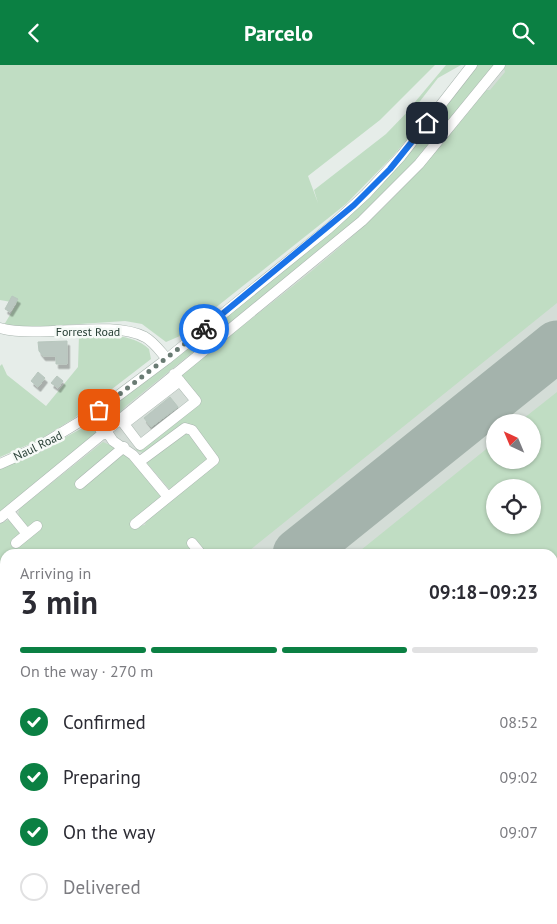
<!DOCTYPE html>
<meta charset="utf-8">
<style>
:root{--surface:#fff;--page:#f2f2f3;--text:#2b2b33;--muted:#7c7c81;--line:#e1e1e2;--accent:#0b8043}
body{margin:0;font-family:"PT Sans",sans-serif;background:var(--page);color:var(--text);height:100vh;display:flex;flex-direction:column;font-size:19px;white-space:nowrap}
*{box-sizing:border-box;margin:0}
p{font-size:16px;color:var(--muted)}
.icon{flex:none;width:28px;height:28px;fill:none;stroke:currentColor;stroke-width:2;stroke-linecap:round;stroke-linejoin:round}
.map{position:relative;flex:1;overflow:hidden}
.drawer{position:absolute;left:0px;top:484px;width:558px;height:376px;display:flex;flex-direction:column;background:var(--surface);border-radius:15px 15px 0 0;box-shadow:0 1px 4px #0004}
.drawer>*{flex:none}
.needle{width:32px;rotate:316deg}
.buttons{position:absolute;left:486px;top:349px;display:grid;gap:10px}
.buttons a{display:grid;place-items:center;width:55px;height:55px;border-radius:50%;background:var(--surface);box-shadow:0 1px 4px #0004;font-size:25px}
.pin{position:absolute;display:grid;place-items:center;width:42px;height:42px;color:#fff;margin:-21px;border-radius:10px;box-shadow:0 2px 8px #0006}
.courier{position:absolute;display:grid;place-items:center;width:50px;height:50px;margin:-25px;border:4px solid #1a73e8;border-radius:50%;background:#fff;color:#222;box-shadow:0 1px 6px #0007}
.summary em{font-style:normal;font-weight:700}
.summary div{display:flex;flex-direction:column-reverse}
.summary{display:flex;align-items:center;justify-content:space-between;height:85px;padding:0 20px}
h1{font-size:32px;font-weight:700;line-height:38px}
.bar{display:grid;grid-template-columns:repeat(4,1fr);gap:8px 5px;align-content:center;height:60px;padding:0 20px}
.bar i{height:6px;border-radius:4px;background:var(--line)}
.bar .active{background:var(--accent)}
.bar p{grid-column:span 4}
ol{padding:0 20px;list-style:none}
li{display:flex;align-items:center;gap:15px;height:55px}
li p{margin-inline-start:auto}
li .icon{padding:5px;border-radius:50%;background:var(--accent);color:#fff;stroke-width:4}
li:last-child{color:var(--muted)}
li i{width:28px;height:28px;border:2px solid var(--line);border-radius:50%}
header{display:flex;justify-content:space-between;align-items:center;height:65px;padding:0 20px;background:var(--accent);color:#fff;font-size:22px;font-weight:700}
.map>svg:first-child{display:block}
.built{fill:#d4ddd7;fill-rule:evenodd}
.green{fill:#c0ddc3;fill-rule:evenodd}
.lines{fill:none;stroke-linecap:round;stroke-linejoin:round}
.taxiway{stroke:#a4b3ac;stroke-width:21}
.runway{stroke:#a4b3ac;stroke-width:51}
.building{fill:#bbc8c1;stroke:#b8c7be;filter:url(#shadow)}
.minor-casing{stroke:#a9b5af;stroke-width:11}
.minor{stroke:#fff;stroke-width:10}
.done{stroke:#697b73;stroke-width:5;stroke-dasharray:0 9}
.route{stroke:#1a73e8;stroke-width:6}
.labels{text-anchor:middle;stroke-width:5;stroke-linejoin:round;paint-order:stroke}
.street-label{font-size:12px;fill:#263e34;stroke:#f6faf7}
</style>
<header><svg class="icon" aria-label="back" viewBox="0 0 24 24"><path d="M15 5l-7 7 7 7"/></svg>Parcelo<svg class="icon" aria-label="search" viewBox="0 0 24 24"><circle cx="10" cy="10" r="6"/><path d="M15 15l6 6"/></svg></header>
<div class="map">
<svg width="557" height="859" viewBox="0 0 557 859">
<defs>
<filter id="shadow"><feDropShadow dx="2.5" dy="4.5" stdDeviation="0" flood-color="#0004"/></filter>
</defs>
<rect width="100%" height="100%" fill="#e6ede9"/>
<path class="built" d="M488,0H557V859H0V436L57,391L432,72ZM495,358H532V395H495ZM495,422H532V460H495ZM5,489H552V855H5Z"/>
<path class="green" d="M0,0H435L380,55L308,111L318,138L314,125L386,69L414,40L415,37L446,0H461L438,13L417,40L413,67L394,90L346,139L180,271L166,277L142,259L125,256L35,262H13L4,260L17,238L0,235Z
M477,0H494L410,102L350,161L126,341L107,361L99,354L104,346L330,166Z
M506,0H557V238L245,489H5V681L0,685V459L10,454L22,467L28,462L18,452L19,444L103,377L124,386L161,431L138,461L145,460L147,453L219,395L194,363L144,388L137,386L133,377L141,384L200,337L180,310C248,255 321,203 383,143C420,106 454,66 486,25H490L505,7L504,3Z
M79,270C102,271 131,267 149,284L151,294L73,354L39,375L0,392V301L2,299L7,310L46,341L78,302Z
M557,327V523L553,525L552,489H356L495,377V395H532V358L519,357ZM495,422H532V460H495Z
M90,359L93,360L96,370L0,447V403L47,382Z
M184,368L190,369L207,390V396L170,425L146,397Z
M557,581V652L553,656V584Z
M5,771V855H167L162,859H0V775Z
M216,855H304L299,859H211Z"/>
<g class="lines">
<path class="taxiway" d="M536,297H557
M552,542L557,541
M552,566L557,563
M0,730L5,727
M552,793L557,789
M552,825L557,822
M186,859L192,855
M470,859L475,855
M510,859L515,855
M550,859L557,854"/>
<path class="runway" d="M298,489L557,281
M0,730L5,726"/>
</g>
<path class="building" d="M12,231L18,234L10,247L5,244Z
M67,276V299H56V291H43L39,286L38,277Z
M38,307L45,313L38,322L31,316Z
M57,311L63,316L58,323L51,318Z
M170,332L178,342L151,362L144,353Z"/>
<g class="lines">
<g class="minor-casing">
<path id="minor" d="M0,263C43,274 110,254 145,272C154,277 160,286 167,294
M174,309L196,336L140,380L124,359L180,316
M90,351L104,369
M107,367L113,376L133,390L168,432
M0,399L38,382L99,345L167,294L329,163L366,129L401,91L472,0
M80,419L124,382
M9,447L27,469
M0,453L362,156L419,99L500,0
M135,459L214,395L192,365L185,363L139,397
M16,478L37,461
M192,478L201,489
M552,665L557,661
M336,855L339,859
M311,859L316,855"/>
</g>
<use href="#minor" class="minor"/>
</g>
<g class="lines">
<path class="done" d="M99,345L204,264"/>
<path class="route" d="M204,264L354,140L390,104L427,58"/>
</g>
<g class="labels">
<g class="street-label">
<text x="88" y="271">Forrest Road</text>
<text transform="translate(38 381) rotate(-26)" y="4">Naul Road</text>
</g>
</g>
</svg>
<div class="buttons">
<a><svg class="needle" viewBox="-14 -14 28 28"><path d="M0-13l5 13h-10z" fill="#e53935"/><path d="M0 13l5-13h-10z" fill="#7c7c81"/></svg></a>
<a><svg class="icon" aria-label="locate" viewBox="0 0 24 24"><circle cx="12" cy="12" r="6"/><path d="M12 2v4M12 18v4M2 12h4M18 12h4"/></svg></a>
</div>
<div class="pin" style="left:99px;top:345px;background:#ea580c"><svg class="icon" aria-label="bag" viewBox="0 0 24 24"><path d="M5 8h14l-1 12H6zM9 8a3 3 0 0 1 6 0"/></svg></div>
<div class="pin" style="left:427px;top:58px;background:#1f2937"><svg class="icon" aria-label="home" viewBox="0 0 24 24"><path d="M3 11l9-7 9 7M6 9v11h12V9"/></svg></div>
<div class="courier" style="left:204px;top:264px"><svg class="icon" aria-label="bike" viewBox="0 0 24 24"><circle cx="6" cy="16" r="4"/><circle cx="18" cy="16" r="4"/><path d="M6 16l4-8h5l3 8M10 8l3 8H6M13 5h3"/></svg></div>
<section class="drawer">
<div class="summary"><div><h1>3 min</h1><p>Arriving in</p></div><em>09:18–09:23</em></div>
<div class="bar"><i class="active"></i><i class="active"></i><i class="active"></i><i></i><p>On the way · 270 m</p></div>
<ol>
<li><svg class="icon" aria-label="check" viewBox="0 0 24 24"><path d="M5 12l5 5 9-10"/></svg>Confirmed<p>08:52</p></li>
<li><svg class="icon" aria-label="check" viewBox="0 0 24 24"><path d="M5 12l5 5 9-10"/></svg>Preparing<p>09:02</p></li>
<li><svg class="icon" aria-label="check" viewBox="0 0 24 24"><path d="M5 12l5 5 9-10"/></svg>On the way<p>09:07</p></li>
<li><i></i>Delivered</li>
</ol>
</section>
</div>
